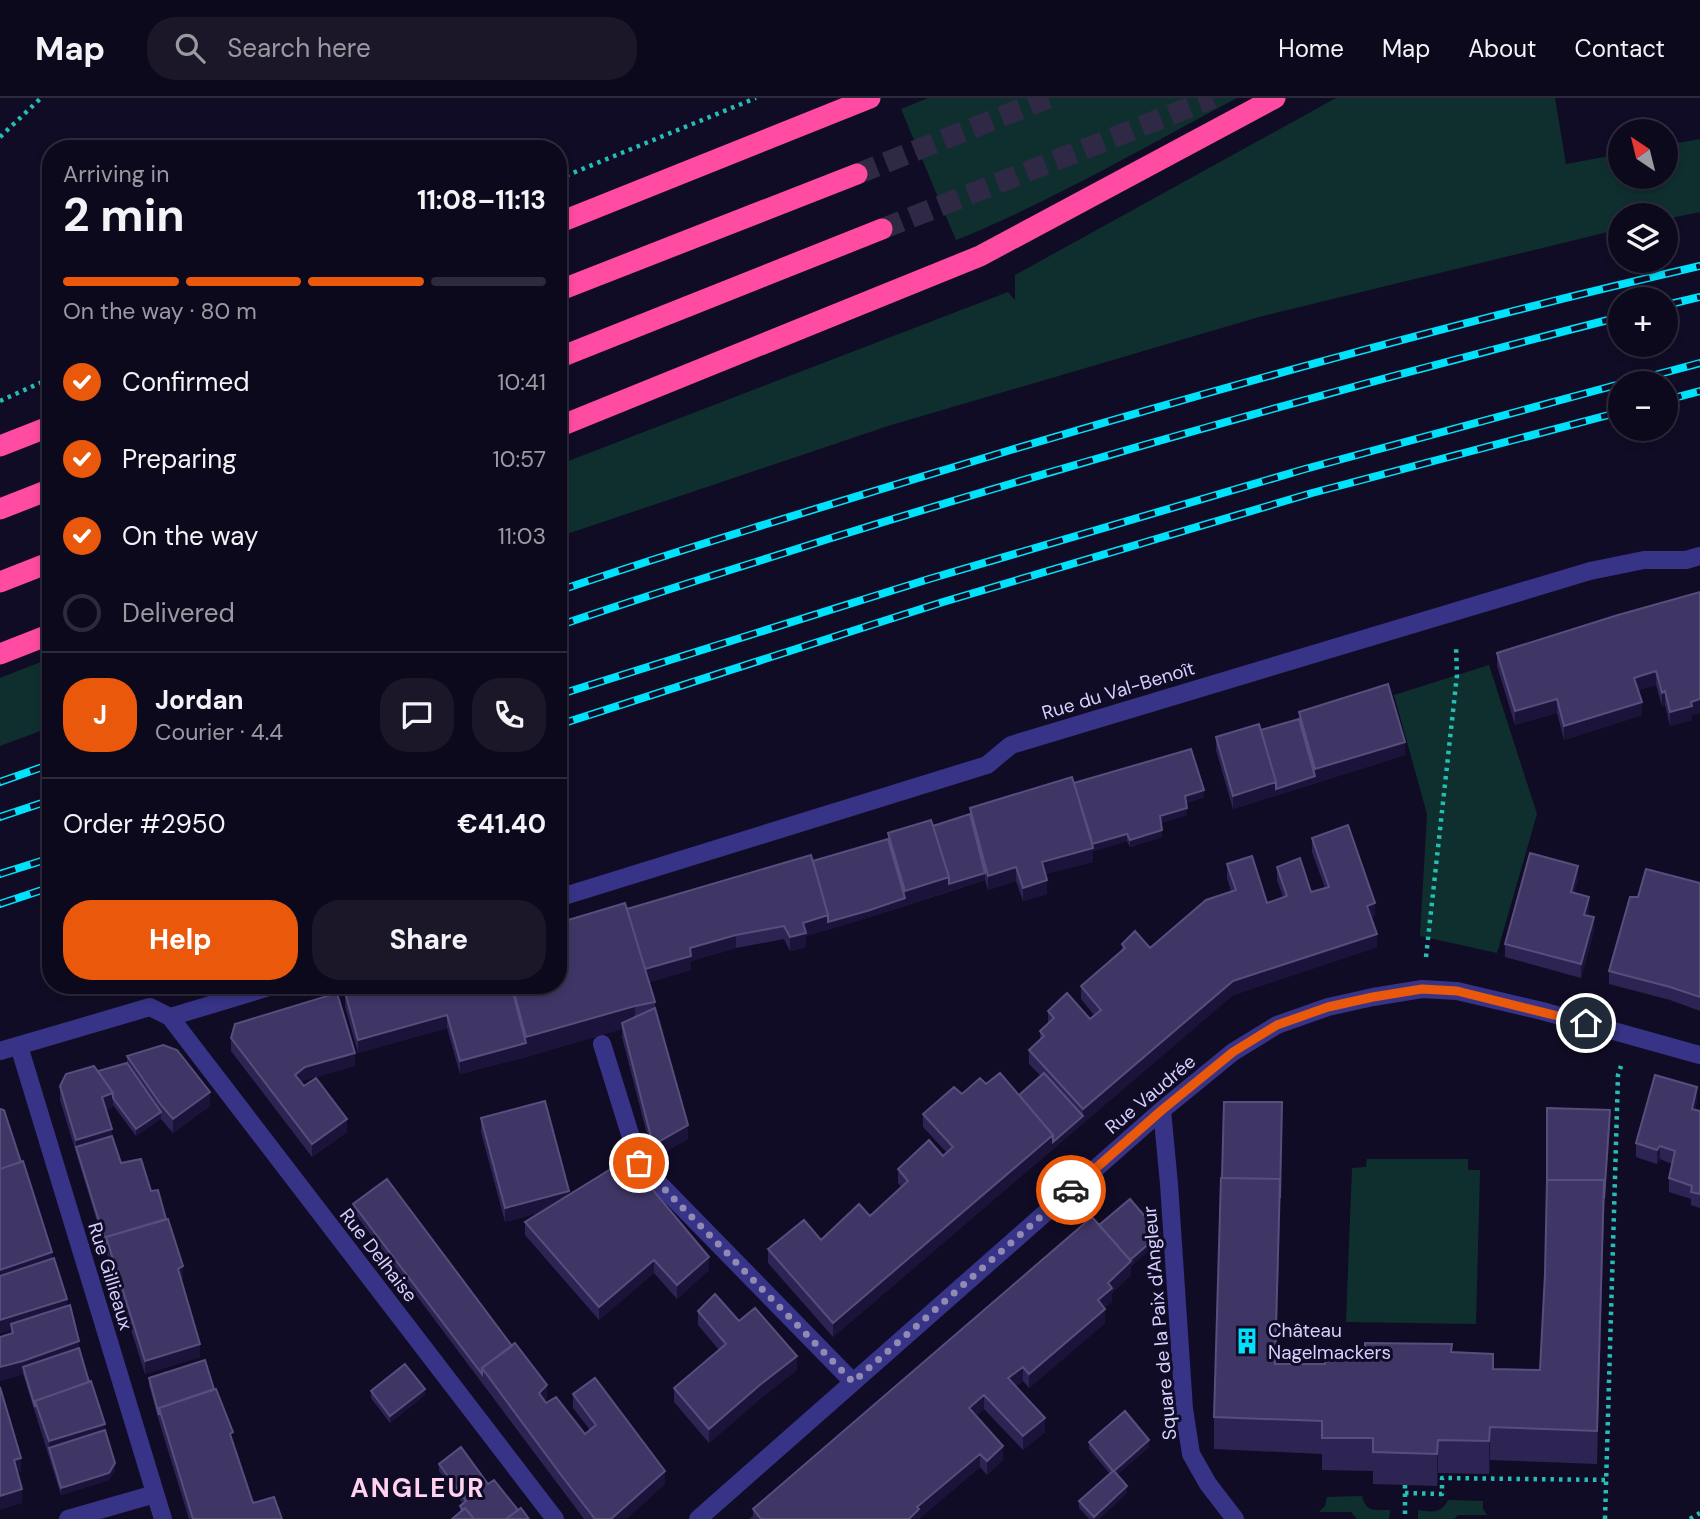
<!DOCTYPE html>
<meta charset="utf-8">
<style>
:root{--surface:#0d091c;--page:#1b1729;--text:#f1f3f6;--muted:#9a9aa3;--line:#2d2a3b;--accent:#ea580c}
body{margin:0;font-family:"DM Sans",sans-serif;background:var(--page);color:var(--text);height:100vh;display:flex;flex-direction:column;font-size:26px;white-space:nowrap}
*{box-sizing:border-box;margin:0}
p{font-size:23px;color:var(--muted)}
.icon{flex:none;width:38px;height:38px;fill:none;stroke:currentColor;stroke-width:2;stroke-linecap:round;stroke-linejoin:round}
.map{position:relative;flex:1;overflow:hidden}
.sheet{position:absolute;left:42px;top:42px;width:525px;height:854px;display:flex;flex-direction:column;background:var(--surface);border-radius:28px;box-shadow:0 4px 10px #0003,0 0 0 2px var(--line)}
.sheet>*{flex:none}
.needle{width:46px;rotate:325deg}
.controls{position:absolute;left:1608px;top:21px;display:grid;gap:14px}
.controls a{display:grid;place-items:center;width:70px;height:70px;border-radius:50%;background:var(--surface);box-shadow:0 4px 10px #0003,0 0 0 2px var(--line);font-size:35px}
.pin{position:absolute;display:grid;place-items:center;width:60px;height:60px;color:#fff;margin:-30px;border:4px solid #fff;border-radius:50%;box-shadow:0 2px 7px #0007}
.courier{position:absolute;display:grid;place-items:center;width:70px;height:70px;margin:-35px;border:5px solid #ea580c;border-radius:50%;background:#fff;color:#222;box-shadow:0 2px 9px #0007}
.overview em{font-style:normal;font-weight:700}
.overview div{display:flex;flex-direction:column-reverse}
.overview{display:flex;align-items:center;justify-content:space-between;height:119px;padding:0 21px}
h1{font-size:46px;font-weight:700;line-height:52px}
.bar{display:grid;grid-template-columns:repeat(4,1fr);gap:10px 7px;align-content:center;height:84px;padding:0 21px}
.bar i{height:9px;border-radius:5px;background:var(--line)}
.bar .selected{background:var(--accent)}
.bar p{grid-column:span 4}
.line{display:flex;align-items:center;gap:18px;padding:0 21px;border-top:2px solid var(--line)}
.line div{flex:1}
.round{display:grid;place-items:center;flex:none;width:74px;height:74px;border-radius:28px;background:var(--page)}
ol{padding:0 21px;list-style:none}
li{display:flex;align-items:center;gap:21px;height:77px}
li p{margin-inline-start:auto}
li .icon{padding:7px;border-radius:50%;background:var(--accent);color:#fff;stroke-width:4}
li:last-child{color:var(--muted)}
li i{width:38px;height:38px;border:4px solid var(--line);border-radius:50%}
.cta{display:flex;gap:14px;margin-top:auto;padding:14px 21px}
.cta a{flex:1;height:80px;border-radius:28px;background:var(--accent);color:#fff;font-size:28px;font-weight:700;line-height:80px;text-align:center}
.cta a+a{background:var(--page);color:var(--text)}
header{display:flex;align-items:center;gap:42px;box-sizing:border-box;height:98px;padding:0 35px;background:var(--surface);border-bottom:2px solid var(--line)}
header strong{font-size:33px}
nav{display:flex;gap:38px;margin-inline-start:auto;font-size:24px}
.search{width:490px;height:63px;background:var(--page);display:flex;align-items:center;gap:18px;box-sizing:border-box;padding:0 24px;border-radius:28px;color:var(--muted);font-size:26px}
.map>svg:first-child{display:block}
.green{fill:#0f2f2e}
.lines{fill:none;stroke-linecap:round;stroke-linejoin:round}
.motorway-tunnel{stroke:#2f2946;stroke-width:21;stroke-dasharray:21 10;stroke-linecap:butt}
.path{stroke:#25beb5;stroke-width:4.5;stroke-dasharray:3.5 5;stroke-linecap:butt}
.service{stroke:#373487;stroke-width:18}
.minor{stroke:#373487;stroke-width:18}
.motorway{stroke:#ff4ba1;stroke-width:21}
.rail-casing{stroke:#00e1fb;stroke-width:8}
.rail{stroke:#110c25;stroke-width:5;stroke-dasharray:16;stroke-linecap:butt}
.wall{fill:#2e2454}
.shaded-wall{fill:#1b1339}
.building{fill:#403666;stroke:#574e7e;stroke-width:2}
.done{stroke:#918bb3;stroke-width:7;stroke-dasharray:0 12.6}
.route{stroke:#ea580c;stroke-width:9}
.labels{text-anchor:middle;stroke-width:6;stroke-linejoin:round;paint-order:stroke}
.street-label{font-size:19px;fill:#d6d0ff;stroke:#110c25}
.poi-label{font-size:19px;fill:#d6d0ff;stroke:#110c25;text-anchor:start}
.district-label{font-size:26px;font-weight:bold;letter-spacing:2px;fill:#ffd2ef;stroke:#110c25}
</style>
<header>
<strong>Map</strong>
<div class="search"><svg class="icon" aria-label="search" viewBox="0 0 24 24"><circle cx="10" cy="10" r="6"/><path d="M15 15l6 6"/></svg>Search here</div>
<nav><a>Home</a><a>Map</a><a>About</a><a>Contact</a></nav>
</header>
<div class="map">
<svg width="1700" height="1421" viewBox="0 0 1700 1421">
<rect width="100%" height="100%" fill="#110c25"/>
<path class="green" d="M928,0H1237C1144,49 1053,103 956,142L901,11Z
M1336,0H1555L1566,66L1620,56V79H1666V47L1700,41V114L1666,121V117H1620V131L1259,219L888,328L558,439V367L1008,194L1015,202V177Z
M51,560V629L0,648V580Z
M1489,567L1537,716L1497,855L1420,838L1427,716L1394,597Z
M1367,1061H1468V1072H1480L1476,1226L1346,1224L1352,1070L1366,1069Z
M1362,1398C1366,1415 1375,1412 1390,1412L1389,1421H1357L1351,1414H1319L1325,1408L1327,1399Z
M1448,1402L1483,1403V1411L1487,1417H1458L1454,1421H1418V1412C1431,1414 1442,1416 1448,1402Z"/>
<g class="lines">
<path class="motorway-tunnel" d="M857,76L1048,0
M882,131L1213,0"/>
<path class="path" d="M0,39L41,0
M558,81L756,0
M0,303L51,280
M1426,859L1457,577L1456,548
M1405,1387V1421
M1405,1395L1442,1396V1380L1607,1382
M1605,1421L1618,977L1621,968
M1690,1421L1700,1415"/>
<path class="service" d="M602,946L639,1065L853,1284"/>
<path class="minor" d="M558,800L987,667L1011,647L1590,473L1644,462H1686L1700,458
M170,919L555,1421
M19,948L163,1421
M0,953L150,909L170,919L276,887
M1162,1012L1169,1086L1184,1311L1191,1356L1208,1386L1235,1421
M68,1421L155,1396
M698,1421L1162,1012L1233,954L1277,927L1328,909L1373,899L1422,891L1457,893L1542,913L1700,957"/>
<path class="motorway" d="M558,125L870,0
M558,193L857,76
M558,260L882,131
M558,329L980,158L1275,0
M0,348L51,328
M0,411L51,391
M0,484L51,464
M0,556L51,536"/>
<g class="rail-casing">
<path id="rail" d="M1666,207L1700,199
M1625,285L1700,265
M1666,302L1700,293
M558,493C709,442 862,397 1014,351C1241,284 1469,221 1700,168
M558,528C648,497 738,470 828,441C1090,360 1355,286 1620,219
M558,597L929,481L1305,371L1620,286
M558,627L943,504L1312,395L1620,314
M0,684L51,666
M0,719L51,702
M0,776L51,760
M0,806L51,789"/>
</g>
<use href="#rail" class="rail"/>
</g>
<path class="wall" d="M1700,494V615L1692,617V622L1670,628L1665,607L1662,608L1656,587L1638,592L1642,617L1564,642L1557,615L1515,627L1497,568V555Z
M1299,614L1405,657L1233,711L1216,652V639L1261,632L1299,621Z
M1074,685L1204,699L1186,705L1187,717L1161,725L1162,739L1130,749L1127,743L1093,753V764L1045,776L1047,796L1023,803L1016,783L988,792L985,782L867,820L806,838V849L790,853L784,841L736,850L691,863V872L649,884L655,904V910L688,1041L653,1060L622,939V931L526,959L460,976L447,930L358,955L345,908V894L368,887H558L627,811L813,763L888,741V735L933,728L970,716V710Z
M1312,740L1375,818L1371,820L1377,849L1233,897L833,1239L768,1165V1151L821,1142L870,1118L902,1089L898,1085V1071L943,1058L947,1055L923,1029V1016L962,996L986,986L1019,997L1041,978L1029,966V952L1040,942V933L1048,926V913L1090,921L1094,917L1081,901V888L1122,853V846L1150,850L1231,793L1227,780V766L1267,805L1283,799L1277,782V769L1311,794L1325,790L1312,754Z
M1578,781L1574,795L1589,812L1588,818L1594,833L1581,880L1505,859V846Z
M1700,791V913L1670,902L1609,886V873L1638,799Z
M231,940L355,968L305,982L301,985L347,1034L312,1059L231,953Z
M127,958L210,1008L173,1035L161,1021L136,1038L113,1007V1009L106,1011L112,1038L121,1065L151,1093L183,1182L181,1183L200,1259L145,1276L106,1153L60,1002V988L98,973L127,965Z
M1697,1002L1695,1012L1700,1013V1110L1691,1107V1101L1669,1094V1080L1672,1066L1660,1061L1657,1066L1636,1059V1045Z
M0,1011L52,1161L105,1332L115,1372L109,1382L61,1397L23,1276L0,1283V1239L11,1235V1232L0,1235Z
M481,1020L569,1096L709,1172L677,1201L654,1175L599,1222L525,1137V1124L541,1114L505,1124L481,1034Z
M1610,1026L1604,1114L1597,1366L1490,1362L1489,1376L1438,1375L1437,1388L1373,1386V1373L1322,1372V1356L1214,1351V1319L1280,1113L1276,1266H1325L1452,1254L1493,1271L1540,1272Z
M353,1106L547,1300L544,1303L546,1305L585,1336L590,1332L573,1310V1296L665,1386L626,1421H584L353,1113Z
M1099,1127L1160,1143L1131,1168V1177L1112,1195V1204L1104,1210L1105,1225L1029,1290L1023,1283L1016,1288L1045,1334L1023,1352L984,1311L976,1318L1003,1362L987,1377L980,1369L919,1421H749L753,1418V1411Z
M698,1213L739,1223L797,1272L761,1300L709,1345L674,1304V1290L719,1252L698,1227Z
M149,1280L233,1344L253,1405L282,1421H189L159,1323L149,1287Z
M371,1293L425,1297L390,1325L371,1300Z
M1089,1344L1149,1349L1117,1377L1127,1395L1099,1421H1089L1079,1410V1403L1110,1376L1089,1351Z
M439,1366L488,1386L518,1412L529,1421L460,1414V1408L463,1406L439,1373Z"/>
<path class="shaded-wall" d="M1656,573V587L1634,593V580Z
M1665,593V607L1662,608V595Z
M1557,601V615L1515,627V613Z
M1700,601V615L1692,617V622L1670,628V614L1691,604Z
M1642,604V617L1564,642V628Z
M1405,644V657L1233,711V698L1276,684L1315,678V671Z
M1204,692V699L1185,705V698Z
M1187,710V717L1160,725V718Z
M1162,732V739L1130,749V742Z
M1127,736V743L1093,753V764L1042,777V764L1091,746Z
M1578,768V781L1571,807V794Z
M1016,769V783L988,792V778Z
M985,775V782L949,793V786Z
M949,779V793L867,820L806,838V849L790,853V839L803,825L828,817L905,800V793Z
M1047,782V796L1023,803V790Z
M1589,799V812L1584,830V817Z
M1375,805V818L1367,821V808Z
M1594,819V833L1581,880V866Z
M1377,836V849L1233,897L1083,1025V1011L1233,883Z
M736,837V850L691,863V872L644,885V872L690,850Z
M635,908V928L622,925V931L526,959L460,976V963L526,945V939Z
M447,917V930L358,955V942Z
M355,955V968L305,982L295,990V977L305,969Z
M1697,989V1002L1692,1024V1011Z
M210,994V1008L173,1035V1021Z
M113,995V1009L102,1012V999Z
M1282,1004L1280,1113L1275,1299V1266Z
M1610,1012L1604,1114L1597,1366L1604,1082Z
M161,1014V1021L136,1038V1031Z
M1083,1018V1025L833,1239V1225L1053,1037Z
M347,1021V1034L312,1059V1046Z
M688,1027V1041L653,1060V1047Z
M112,1031V1045L76,1049V1042Z
M1660,1048V1061L1657,1066V1052Z
M569,1093V1106L505,1124V1110Z
M1160,1136V1143L1131,1168V1177L1112,1195V1204L1098,1215V1202L1108,1185L1126,1165Z
M52,1154V1168L0,1185V1172Z
M709,1159V1172L677,1201V1187Z
M654,1162V1175L599,1222V1209Z
M183,1168V1182L178,1184V1171Z
M67,1201V1215L11,1226V1232L0,1235V1222Z
M1105,1211V1225L1029,1290V1276Z
M79,1243V1256L23,1269V1276L0,1283V1269Z
M200,1246V1259L145,1276V1263Z
M797,1258V1272L761,1300L709,1345V1331L761,1286Z
M1023,1269V1283L1008,1293V1280Z
M547,1287V1300L539,1308V1295Z
M425,1291V1297L390,1325V1318Z
M984,1297V1311L969,1324V1310Z
M1045,1320V1334L1023,1352V1338Z
M105,1326V1339L49,1350V1343Z
M1490,1329V1362L1489,1376V1343Z
M1149,1342V1349L1114,1380V1373Z
M1438,1342V1375L1437,1388V1356Z
M1003,1348V1362L987,1377V1363Z
M980,1356V1369L919,1421H909L917,1409Z
M21,1360V1373L14,1375V1362Z
M115,1365V1372L109,1382L61,1397V1390Z
M665,1373V1386L626,1421H611Z
M1127,1388V1395L1099,1421H1094V1419Z
M22,1391V1405L0,1412V1398Z"/>
<path class="building" d="M1700,494V601L1691,604L1692,608L1670,614L1665,593L1662,595L1656,573L1634,580L1642,604L1564,628L1557,601L1515,613L1497,555L1618,517Z
M1388,586L1405,644L1315,671L1299,614Z
M1299,621L1315,678L1276,691V684L1261,632Z
M1259,626L1276,684L1233,698L1216,639Z
M1191,651L1204,692L1185,698L1187,710L1160,718L1162,732L1130,742L1127,736L1092,746L1074,685Z
M1072,679L1091,740L1093,750L1042,764L1047,782L1023,790L1016,769L988,778L970,710Z
M970,716L985,775L949,786V779L933,728Z
M931,722L949,779L905,793L888,735Z
M1348,727L1375,805L1367,808L1377,836L1233,883L1083,1011L1029,952L1044,938L1040,933L1054,920L1048,913L1067,895L1090,921L1101,912L1081,888L1125,850L1122,846L1135,833L1150,850L1206,802L1236,792L1227,766L1252,758L1267,805L1287,798L1277,769L1300,760L1311,794L1329,789L1312,740Z
M888,741L905,800L867,813L828,824V817L813,763Z
M1530,755L1578,768L1571,794L1589,799L1584,817L1594,819L1581,866L1505,846Z
M811,757L828,817L803,825L806,835L790,839L784,828L736,837L690,850L691,858L645,871L627,811Z
M1646,771L1700,785V899L1670,889L1609,873L1630,799H1638Z
M625,805L655,904L635,908L526,939L512,887H558V825Z
M368,887H511L526,945L460,963L447,917L358,942L345,894Z
M337,895L355,955L305,969L295,977L304,988L316,980L347,1021L312,1046L231,940L235,926Z
M655,910L688,1027L653,1047L622,925Z
M163,947L177,952L210,994L173,1021L161,1007L127,958Z
M127,965L161,1014L136,1031L113,1000V995L98,973Z
M94,968L113,995L102,999L112,1031L76,1042L60,988L66,976Z
M1000,975L1053,1037L833,1225L768,1151L804,1122L821,1142L859,1106L870,1118L908,1083L898,1071L929,1042L943,1058L953,1049L923,1016L954,989L962,996L980,980L986,986Z
M1044,975L1083,1018L1053,1044V1037L1019,997Z
M1655,977L1697,989L1692,1011L1700,1013V1096L1691,1094L1692,1088L1669,1080L1675,1053L1660,1048L1657,1052L1636,1045Z
M545,1003L569,1093L505,1110L481,1020Z
M1224,1004H1282L1280,1100V1081L1222,1080Z
M1547,1010L1610,1012L1604,1101V1082H1547Z
M0,1011L4,1012L21,1064L0,1071Z
M112,1038L121,1065L141,1061L151,1093L158,1092L166,1121L106,1139V1146L76,1049Z
M627,1061L709,1159L677,1187L654,1162L599,1209L525,1124Z
M23,1063L52,1154L0,1172V1071Z
M1221,1080L1280,1081L1275,1266H1325L1327,1251H1365V1245L1452,1246L1451,1254L1493,1256V1271L1540,1272L1545,1176L1547,1082H1604L1597,1333L1490,1329L1489,1343L1438,1342L1437,1356L1373,1354V1340H1322V1323L1214,1319Z
M387,1081L512,1248L482,1270V1276L353,1106Z
M1130,1101L1160,1136L1130,1162L1099,1127Z
M1092,1119L1131,1163L1108,1185L1112,1190L1098,1202L1105,1211L1029,1276L1023,1269L1008,1280L1045,1320L1023,1338L984,1297L969,1310L1003,1348L987,1363L980,1356L917,1409L919,1411L909,1421H761L753,1411Z
M168,1121L183,1168L178,1171L200,1246L145,1263L106,1139Z
M54,1160L67,1201L0,1222V1178Z
M715,1196L739,1223L755,1210L797,1258L761,1286L709,1331L674,1290L726,1246L698,1213Z
M70,1207L79,1243L23,1263L0,1269V1239L13,1235L11,1226Z
M515,1245L547,1287L539,1295L546,1305L556,1299L585,1336L596,1327L573,1296L595,1280L665,1373L611,1421H595L561,1377L482,1270Z
M79,1250L89,1284L35,1303V1309L23,1269Z
M205,1262L214,1291L159,1310V1317L149,1280Z
M405,1266L425,1291L390,1318L371,1293Z
M91,1283L105,1326L49,1343L35,1303Z
M0,1289L21,1360L14,1362L22,1391L0,1398Z
M216,1291L233,1334L230,1336L253,1405L274,1399L282,1421H193L159,1310Z
M1125,1313L1149,1342L1114,1373L1127,1388L1094,1419L1079,1403L1113,1373L1089,1344Z
M105,1332L115,1365L109,1375L61,1390L49,1350Z
M461,1349L488,1386L494,1382L518,1412L506,1421H474L465,1410L463,1412L460,1408L466,1403L439,1366Z
M465,1410L474,1421H452Z
M521,1410L529,1421H506Z"/>
<g class="lines">
<path class="done" d="M639,1065L853,1284L1071,1092"/>
<path class="route" d="M1071,1092L1162,1012L1233,954L1277,927L1328,909L1373,899L1422,891L1457,893L1586,925"/>
</g>
<defs>
<g id="building-bare" transform="scale(2.1)"><path d="M-4-6H4V6H1V3H-1V6H-4ZM-2.5-4.3h1.7v1.8h-1.7ZM.8-4.3h1.7v1.8H.8ZM-2.5-1h1.7V.8h-1.7ZM.8-1h1.7V.8H.8Z" fill="#00e1fb" stroke="#110c25" stroke-width="2.5" paint-order="stroke"/></g>
</defs>
<g fill-rule="evenodd">
<use href="#building-bare" x="1247" y="1243"/>
</g>
<g class="labels">
<g class="street-label">
<text transform="translate(1118 592) rotate(-17)" y="7">Rue du Val-Benoît</text>
<text transform="translate(1150 996) rotate(-40)" y="7">Rue Vaudrée</text>
<text transform="translate(379 1157) rotate(52)" y="7">Rue Delhaise</text>
<text transform="translate(111 1178) rotate(73)" y="7">Rue Gillieaux</text>
<text transform="translate(1159 1225) rotate(-95)" y="7">Square de la Paix d'Angleur</text>
</g>
<g class="poi-label">
<text x="1268" y="1239">Château<tspan x="1268" dy="22">Nagelmackers</tspan></text>
</g>
<g class="district-label">
<text x="418" y="1399">ANGLEUR</text>
</g>
</g>
</svg>
<div class="controls">
<a><svg class="needle" viewBox="-14 -14 28 28"><path d="M0-13l5 13h-10z" fill="#e53935"/><path d="M0 13l5-13h-10z" fill="#9a9aa3"/></svg></a>
<a><svg class="icon" aria-label="layers" viewBox="0 0 24 24"><path d="M12 4l9 5-9 5-9-5zM3 14l9 5 9-5"/></svg></a>
<a>+</a>
<a>−</a>
</div>
<div class="pin" style="left:639px;top:1065px;background:#ea580c"><svg class="icon" aria-label="bag" viewBox="0 0 24 24"><path d="M5 8h14l-1 12H6zM9 8a3 3 0 0 1 6 0"/></svg></div>
<div class="pin" style="left:1586px;top:925px;background:#1f2937"><svg class="icon" aria-label="home" viewBox="0 0 24 24"><path d="M3 11l9-7 9 7M6 9v11h12V9"/></svg></div>
<div class="courier" style="left:1071px;top:1092px"><svg class="icon" aria-label="car" viewBox="0 0 24 24"><path d="M5 17H2v-5l4-1 3-4h7l3 4 3 1v5h-3M9 17h6M6 11h13"/><circle cx="7" cy="17" r="2"/><circle cx="17" cy="17" r="2"/></svg></div>
<section class="sheet">
<div class="overview"><div><h1>2 min</h1><p>Arriving in</p></div><em>11:08–11:13</em></div>
<div class="bar"><i class="selected"></i><i class="selected"></i><i class="selected"></i><i></i><p>On the way · 80 m</p></div>
<ol>
<li><svg class="icon" aria-label="check" viewBox="0 0 24 24"><path d="M5 12l5 5 9-10"/></svg>Confirmed<p>10:41</p></li>
<li><svg class="icon" aria-label="check" viewBox="0 0 24 24"><path d="M5 12l5 5 9-10"/></svg>Preparing<p>10:57</p></li>
<li><svg class="icon" aria-label="check" viewBox="0 0 24 24"><path d="M5 12l5 5 9-10"/></svg>On the way<p>11:03</p></li>
<li><i></i>Delivered</li>
</ol>
<div class="line" style="height:126px"><b class="round" style="background:var(--accent);color:#fff">J</b><div><b>Jordan</b><p>Courier · 4.4</p></div><a class="round"><svg class="icon" aria-label="chat" viewBox="0 0 24 24"><path d="M4 5h16v11H9l-5 4z"/></svg></a><a class="round"><svg class="icon" aria-label="phone" viewBox="0 0 24 24"><path d="M5 4h4l2 5-3 2q2 4 5 5l2-3 5 2v4C11 20 4 13 5 4z"/></svg></a></div>
<div class="line" style="height:91px"><div>Order #2950</div><b>€41.40</b></div>
<div class="cta"><a>Help</a><a>Share</a></div>
</section>
</div>
